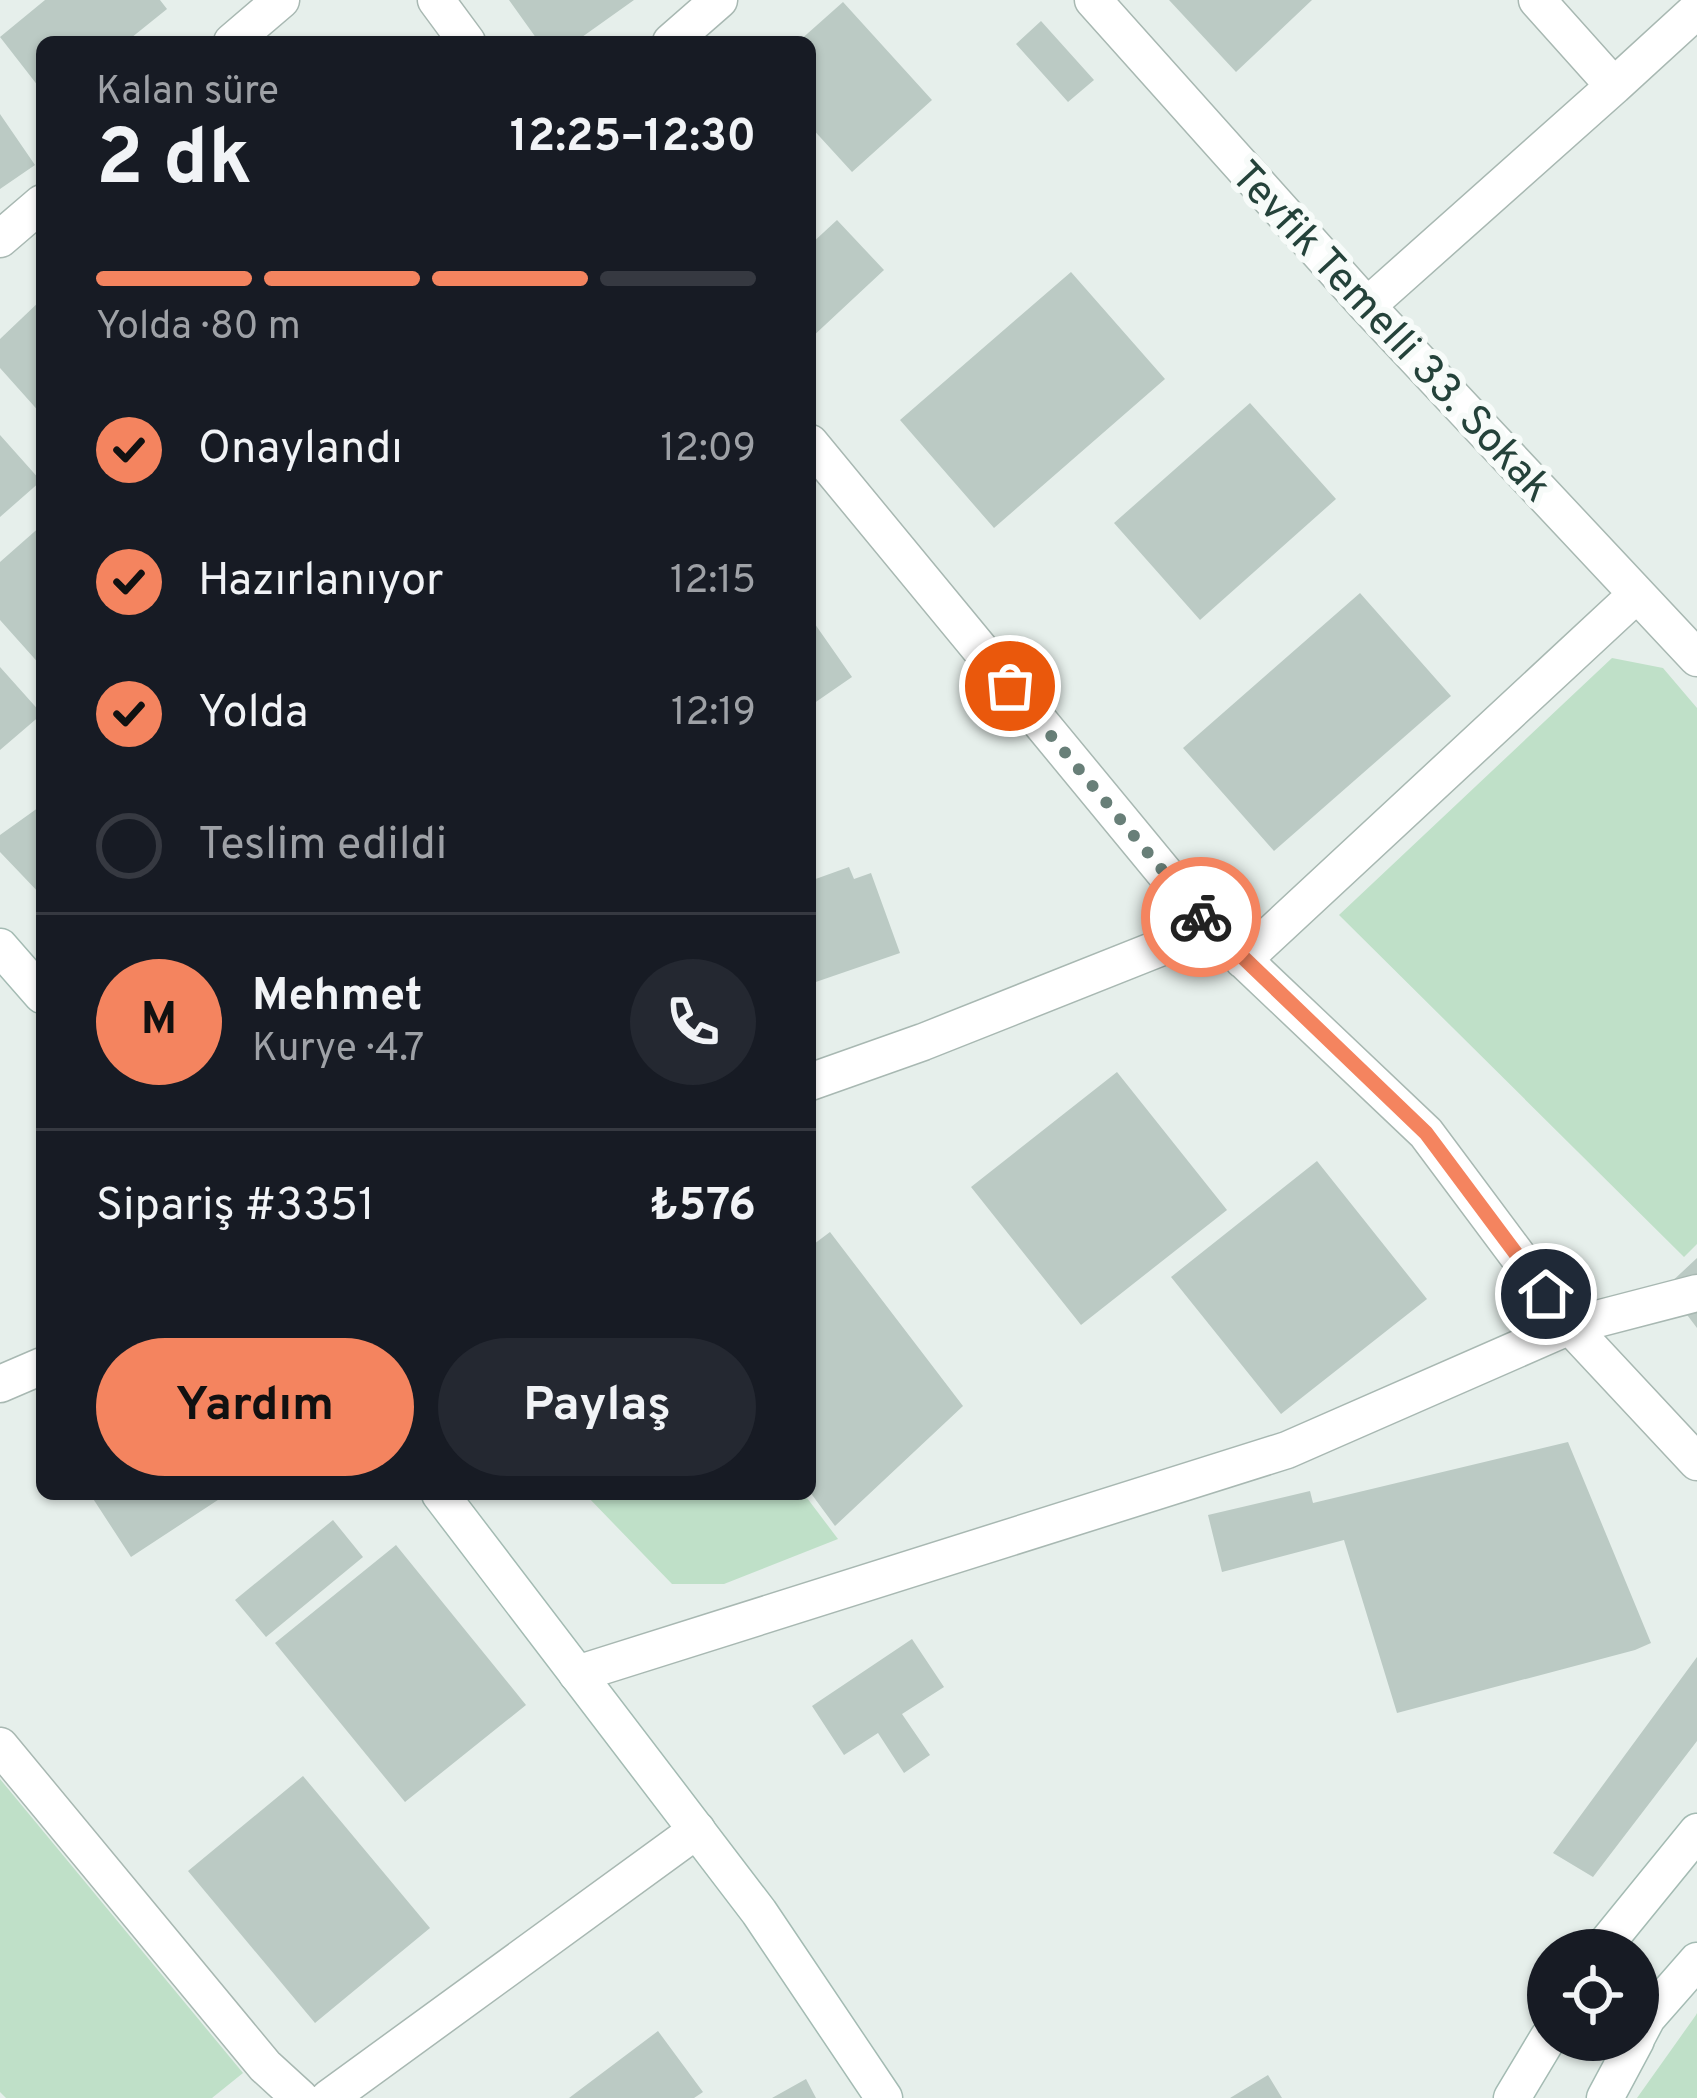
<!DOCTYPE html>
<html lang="tr">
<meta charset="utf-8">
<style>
:root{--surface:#171b24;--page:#242831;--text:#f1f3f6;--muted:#9ea1a6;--line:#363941;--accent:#f4845f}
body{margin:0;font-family:Overpass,sans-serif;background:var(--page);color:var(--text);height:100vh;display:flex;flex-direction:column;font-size:45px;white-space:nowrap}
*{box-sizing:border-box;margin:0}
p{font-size:39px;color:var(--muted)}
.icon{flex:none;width:66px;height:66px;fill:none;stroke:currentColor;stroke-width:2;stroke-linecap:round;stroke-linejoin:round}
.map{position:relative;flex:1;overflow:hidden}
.drawer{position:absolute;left:36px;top:36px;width:780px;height:1464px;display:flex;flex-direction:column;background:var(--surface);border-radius:18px;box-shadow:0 3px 9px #0004}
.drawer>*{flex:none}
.controls{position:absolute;left:1527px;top:1929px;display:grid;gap:24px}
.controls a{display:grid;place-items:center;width:132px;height:132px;border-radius:50%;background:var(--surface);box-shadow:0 3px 9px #0004;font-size:60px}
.pin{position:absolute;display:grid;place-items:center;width:102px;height:102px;color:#fff;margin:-51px;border:6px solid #fff;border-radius:50%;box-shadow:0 3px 12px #0007}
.courier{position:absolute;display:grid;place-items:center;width:120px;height:120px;margin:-60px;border:9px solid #f4845f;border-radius:50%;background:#fff;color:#222;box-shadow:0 3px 15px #0007}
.head em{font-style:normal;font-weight:700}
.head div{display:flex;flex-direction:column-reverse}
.head{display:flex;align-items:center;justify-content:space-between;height:204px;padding:0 60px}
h1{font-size:78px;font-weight:700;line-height:90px}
.bar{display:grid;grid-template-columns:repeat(4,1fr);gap:18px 12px;align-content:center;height:144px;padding:0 60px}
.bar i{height:15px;border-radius:9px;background:var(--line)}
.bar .current{background:var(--accent)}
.bar p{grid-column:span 4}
.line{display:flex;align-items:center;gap:30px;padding:0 60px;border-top:3px solid var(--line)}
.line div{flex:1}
.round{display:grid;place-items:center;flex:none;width:126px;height:126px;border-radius:63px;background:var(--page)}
ol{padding:0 60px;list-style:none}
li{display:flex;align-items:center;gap:36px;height:132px}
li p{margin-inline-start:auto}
li .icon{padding:12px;border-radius:50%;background:var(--accent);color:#111;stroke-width:4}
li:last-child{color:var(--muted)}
li i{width:66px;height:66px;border:6px solid var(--line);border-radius:50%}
.action{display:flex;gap:24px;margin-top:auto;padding:24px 60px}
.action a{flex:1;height:138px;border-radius:72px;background:var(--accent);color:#111;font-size:48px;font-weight:700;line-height:138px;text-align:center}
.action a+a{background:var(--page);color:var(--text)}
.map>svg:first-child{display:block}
.green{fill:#bfe0c8}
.building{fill:#bbcac4}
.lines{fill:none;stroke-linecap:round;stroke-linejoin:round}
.minor-casing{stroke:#a8b8b2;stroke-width:39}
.secondary-casing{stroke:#a4bbb3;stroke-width:39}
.minor{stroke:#fff;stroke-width:36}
.secondary{stroke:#fff;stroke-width:36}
.done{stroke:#687f78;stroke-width:12;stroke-dasharray:0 21.6}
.route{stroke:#f4845f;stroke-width:15}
.labels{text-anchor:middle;stroke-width:12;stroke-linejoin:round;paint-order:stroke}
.street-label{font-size:42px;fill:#24423a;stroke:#f7fbf9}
</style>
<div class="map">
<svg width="1697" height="2098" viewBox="0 0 1697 2098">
<rect width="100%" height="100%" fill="#e6efeb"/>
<path class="green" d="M1612,658L1663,668L1697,708V1244L1684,1257L1339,915Z
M585,1494H804L838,1539L724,1584H672Z
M0,1779L243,2073L212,2098H6L0,2092Z
M1697,2013V2098H1637L1696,2015Z"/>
<path class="building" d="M45,0H160L167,9L126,42H42V91L0,37Z
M509,0H634L575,42H539Z
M1169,0H1312L1236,72Z
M843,2L932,100L852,172L810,126V42H798Z
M1041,21L1094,80L1068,102L1016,44Z
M0,114L35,165L0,189Z
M837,220L884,270L810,339V245Z
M1071,272L1165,379L994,528L900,420Z
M42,299V415L0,368V339Z
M1250,403L1336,499L1200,620L1114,523Z
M0,435L41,481L0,517Z
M42,525V667L0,620V562Z
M1360,593L1451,696L1274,851L1183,748Z
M810,617L852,677L810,706Z
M0,667L42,714L0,750Z
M42,805V896L0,852V835Z
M849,867L854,879L871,873L900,953L810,984V881Z
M1117,1072L1227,1210L1081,1325L971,1187Z
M1317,1161L1427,1299L1281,1414L1171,1277Z
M830,1232L963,1406L835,1526L810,1492V1247Z
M1697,1258V1328L1666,1287Z
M1568,1442L1651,1643L1635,1650L1397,1713L1344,1540L1222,1572L1208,1515L1310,1491L1313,1503Z
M90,1494H227L131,1557Z
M333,1520L363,1557L266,1637L235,1600Z
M396,1545L526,1705L405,1802L275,1643Z
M912,1639L944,1687L902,1714L930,1755L904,1773L878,1733L844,1755L812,1706Z
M1697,1657V1741L1593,1877L1553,1853Z
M303,1776L430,1928L315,2023L188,1871Z
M658,2031L703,2092L694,2098H569Z
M1268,2075L1282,2098H1230Z
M806,2079L816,2098H772Z"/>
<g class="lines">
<g class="minor-casing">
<path id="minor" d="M436,0L467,42
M1093,0L1367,306L1697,658
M1537,0L1614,86L1697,10
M232,42L281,0
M671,42L719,0
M0,239L42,203
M1367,306L1614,86
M810,443L1210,928L1426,1133L1570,1326L1697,1462
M1243,960L1637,594
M810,1082L923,1042L1210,928
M0,1384L42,1366
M577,1674L1287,1450L1570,1326L1697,1293
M0,1746L265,2066L300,2098
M329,2098L697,1830"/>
</g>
<g class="secondary-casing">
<path id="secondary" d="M0,947L42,995
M440,1494L759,1912L884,2098
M1601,1950L1697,1832
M1638,2035L1647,2018L1697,1961
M1512,2098L1548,2038
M1605,2098L1636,2040"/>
</g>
<use href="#minor" class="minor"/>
<use href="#secondary" class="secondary"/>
</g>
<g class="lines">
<path class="done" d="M1010,686L1201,917"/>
<path class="route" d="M1201,917L1426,1133L1546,1294"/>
</g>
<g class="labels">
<g class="street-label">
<text transform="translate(1393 330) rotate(47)" y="15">Tevfik Temelli 33. Sokak</text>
</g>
</g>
</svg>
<div class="controls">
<a><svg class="icon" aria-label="locate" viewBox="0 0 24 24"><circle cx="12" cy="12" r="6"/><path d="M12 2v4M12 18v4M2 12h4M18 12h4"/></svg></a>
</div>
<div class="pin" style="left:1010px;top:686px;background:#ea580c"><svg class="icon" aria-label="bag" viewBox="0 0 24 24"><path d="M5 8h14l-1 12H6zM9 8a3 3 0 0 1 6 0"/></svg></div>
<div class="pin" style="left:1546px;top:1294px;background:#1f2937"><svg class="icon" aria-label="home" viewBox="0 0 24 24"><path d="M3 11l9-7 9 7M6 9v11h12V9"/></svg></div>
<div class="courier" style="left:1201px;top:917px"><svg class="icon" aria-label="bike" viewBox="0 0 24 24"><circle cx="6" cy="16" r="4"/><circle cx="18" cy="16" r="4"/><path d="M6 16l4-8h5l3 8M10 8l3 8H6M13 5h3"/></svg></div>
<section class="drawer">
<div class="head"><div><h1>2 dk</h1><p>Kalan süre</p></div><em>12:25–12:30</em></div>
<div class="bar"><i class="current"></i><i class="current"></i><i class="current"></i><i></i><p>Yolda · 80 m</p></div>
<ol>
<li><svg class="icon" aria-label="check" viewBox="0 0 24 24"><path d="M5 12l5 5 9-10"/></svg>Onaylandı<p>12:09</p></li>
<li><svg class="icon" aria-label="check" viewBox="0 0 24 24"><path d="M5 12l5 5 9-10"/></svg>Hazırlanıyor<p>12:15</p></li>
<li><svg class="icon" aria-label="check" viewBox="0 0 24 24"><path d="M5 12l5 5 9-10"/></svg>Yolda<p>12:19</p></li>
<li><i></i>Teslim edildi</li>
</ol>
<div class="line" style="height:216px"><b class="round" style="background:var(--accent);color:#111">M</b><div><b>Mehmet</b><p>Kurye · 4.7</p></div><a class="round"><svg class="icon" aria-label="phone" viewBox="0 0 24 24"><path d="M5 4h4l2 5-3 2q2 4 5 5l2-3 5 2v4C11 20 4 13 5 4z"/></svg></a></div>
<div class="line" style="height:156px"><div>Sipariş #3351</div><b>₺576</b></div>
<div class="action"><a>Yardım</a><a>Paylaş</a></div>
</section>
</div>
